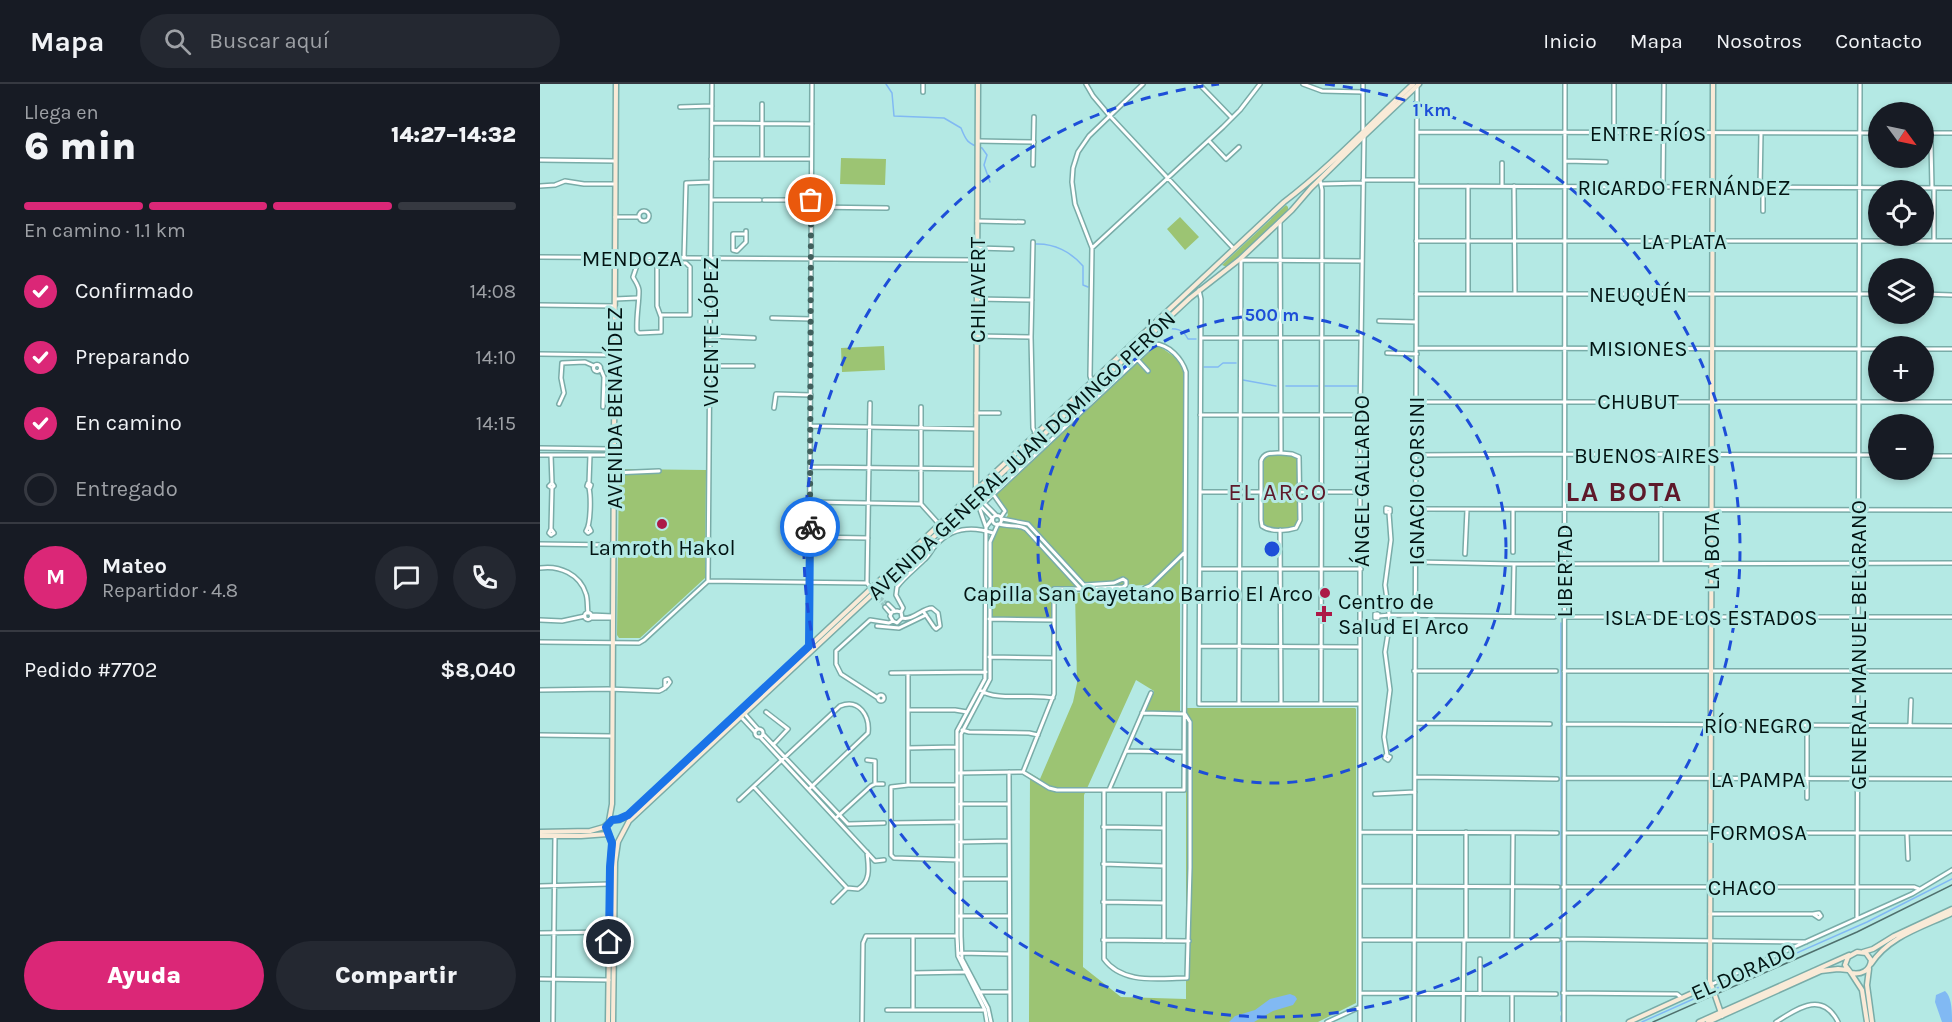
<!DOCTYPE html>
<html lang="es">
<meta charset="utf-8">
<style>
:root{--surface:#171b24;--page:#242831;--text:#f1f3f6;--muted:#9ea1a6;--line:#363941;--accent:#db2777}
body{margin:0;font-family:Karla,sans-serif;background:var(--page);color:var(--text);height:100vh;display:flex;flex-direction:column;font-size:22px;white-space:nowrap}
*{box-sizing:border-box;margin:0}
p{font-size:20px;color:var(--muted)}
.icon{flex:none;width:33px;height:33px;fill:none;stroke:currentColor;stroke-width:2;stroke-linecap:round;stroke-linejoin:round}
.map{position:relative;flex:1;overflow:hidden}
.sheet{display:flex;flex-direction:column;background:var(--surface);width:540px}
.sheet>*{flex:none}
.needle{width:39px;rotate:123deg}
.fabs{position:absolute;left:1328px;top:18px;display:grid;gap:12px}
.fabs a{display:grid;place-items:center;width:66px;height:66px;border-radius:50%;background:var(--surface);box-shadow:0 3px 9px #0003;font-size:30px}
.pin{position:absolute;display:grid;place-items:center;width:51px;height:51px;color:#fff;margin:-26px;border:3px solid #fff;border-radius:50%;box-shadow:0 2px 6px #0007}
.courier{position:absolute;display:grid;place-items:center;width:60px;height:60px;margin:-30px;border:4px solid #1a73e8;border-radius:50%;background:#fff;color:#222;box-shadow:0 2px 8px #0007}
.summary em{font-style:normal;font-weight:800}
.summary div{display:flex;flex-direction:column-reverse}
.summary{display:flex;align-items:center;justify-content:space-between;height:102px;padding:0 24px}
h1{font-size:39px;font-weight:800;line-height:45px}
.bar{display:grid;grid-template-columns:repeat(4,1fr);gap:9px 6px;align-content:center;height:72px;padding:0 24px}
.bar i{height:8px;border-radius:4px;background:var(--line)}
.bar .selected{background:var(--accent)}
.bar p{grid-column:span 4}
.line{display:flex;align-items:center;gap:15px;padding:0 24px;border-top:2px solid var(--line)}
.line div{flex:1}
.round{display:grid;place-items:center;flex:none;width:63px;height:63px;border-radius:32px;background:var(--page)}
ol{padding:0 24px;list-style:none}
li{display:flex;align-items:center;gap:18px;height:66px}
li p{margin-inline-start:auto}
li .icon{padding:6px;border-radius:50%;background:var(--accent);color:#fff;stroke-width:4}
li:last-child{color:var(--muted)}
li i{width:33px;height:33px;border:3px solid var(--line);border-radius:50%}
.primary-button{display:flex;gap:12px;margin-top:auto;padding:12px 24px}
.primary-button a{flex:1;height:69px;border-radius:36px;background:var(--accent);color:#fff;font-size:24px;font-weight:800;line-height:69px;text-align:center}
.primary-button a+a{background:var(--page);color:var(--text)}
header{display:flex;align-items:center;gap:36px;box-sizing:border-box;height:84px;padding:0 30px;background:var(--surface);border-bottom:2px solid var(--line)}
header strong{font-size:28px}
nav{display:flex;gap:33px;margin-inline-start:auto;font-size:21px}
.search{width:420px;height:54px;background:var(--page);display:flex;align-items:center;gap:15px;box-sizing:border-box;padding:0 21px;border-radius:33px;color:var(--muted);font-size:22px}
main{display:flex;flex:1;min-height:0}
.map>svg:first-child{display:block}
.green{fill:#9cc473}
.water{fill:#81b9f3}
.lines{fill:none;stroke-linecap:round;stroke-linejoin:round}
.stream{stroke:#81b9f3;stroke-width:1.5}
.street-tunnel{stroke:#99c9c5;stroke-width:3;stroke-dasharray:3 1.5;stroke-linecap:butt}
.street-casing{stroke:#79aca8;stroke-width:6}
.secondary-casing{stroke:#79aca8;stroke-width:7}
.street{stroke:#fff;stroke-width:3}
.secondary{stroke:#f9ead7;stroke-width:4}
.rail{stroke:#4f706d;stroke-width:1.5}
.done{stroke:#405f5c;stroke-width:6;stroke-dasharray:0 10.8}
.route{stroke:#1a73e8;stroke-width:8}
.ring{fill:none;stroke:#1d4ed8;stroke-width:3;stroke-dasharray:10 8}
.poi-dot{fill:#ac1947;stroke:#b4e9e4;stroke-width:2}
.labels{text-anchor:middle;stroke-width:6;stroke-linejoin:round;paint-order:stroke}
.street-label{font-size:22px;fill:#021413;stroke:#b4e9e4}
.poi-label{font-size:22px;fill:#021413;stroke:#b4e9e4}
.neighbourhood-label{font-size:24px;letter-spacing:1.5px;fill:#5e192a;stroke:#b4e9e4}
.district-label{font-size:28px;font-weight:bold;letter-spacing:1.5px;fill:#5e192a;stroke:#b4e9e4}
.centre{fill:#1d4ed8;stroke:#b4e9e4;stroke-width:3}
.ring-label{font-size:18px;text-anchor:middle;font-weight:bold;fill:#1d4ed8;stroke:#b4e9e4;stroke-width:6;stroke-linejoin:round;paint-order:stroke}
</style>
<header>
<strong>Mapa</strong>
<div class="search"><svg class="icon" aria-label="search" viewBox="0 0 24 24"><circle cx="10" cy="10" r="6"/><path d="M15 15l6 6"/></svg>Buscar aquí</div>
<nav><a>Inicio</a><a>Mapa</a><a>Nosotros</a><a>Contacto</a></nav>
</header>
<main>
<section class="sheet">
<div class="summary"><div><h1>6 min</h1><p>Llega en</p></div><em>14:27–14:32</em></div>
<div class="bar"><i class="selected"></i><i class="selected"></i><i class="selected"></i><i></i><p>En camino · 1.1 km</p></div>
<ol>
<li><svg class="icon" aria-label="check" viewBox="0 0 24 24"><path d="M5 12l5 5 9-10"/></svg>Confirmado<p>14:08</p></li>
<li><svg class="icon" aria-label="check" viewBox="0 0 24 24"><path d="M5 12l5 5 9-10"/></svg>Preparando<p>14:10</p></li>
<li><svg class="icon" aria-label="check" viewBox="0 0 24 24"><path d="M5 12l5 5 9-10"/></svg>En camino<p>14:15</p></li>
<li><i></i>Entregado</li>
</ol>
<div class="line" style="height:108px"><b class="round" style="background:var(--accent);color:#fff">M</b><div><b>Mateo</b><p>Repartidor · 4.8</p></div><a class="round"><svg class="icon" aria-label="chat" viewBox="0 0 24 24"><path d="M4 5h16v11H9l-5 4z"/></svg></a><a class="round"><svg class="icon" aria-label="phone" viewBox="0 0 24 24"><path d="M5 4h4l2 5-3 2q2 4 5 5l2-3 5 2v4C11 20 4 13 5 4z"/></svg></a></div>
<div class="line" style="height:78px"><div>Pedido #7702</div><b>$8,040</b></div>
<div class="primary-button"><a>Ayuda</a><a>Compartir</a></div>
</section>
<div class="map">
<svg width="1412" height="938" viewBox="0 0 1412 938">
<rect width="100%" height="100%" fill="#b4e9e4"/>
<path class="green" d="M301,74L346,75L345,101L300,100Z
M746,121L748,123V127L687,183L682,181Z
M640,133L659,153L645,166L627,145Z
M344,262L345,286L302,288L301,264Z
M619,262L639,276L645,290L642,469L609,501L513,504V534H452V458L454,450L468,431L466,425L456,413V409L614,263Z
M729,371H754L759,376L758,436L753,444H729L723,441V376Z
M79,385L166,386L165,494L100,554H79L77,551Z
M640,476V628H608L606,625L614,607L596,596L544,711L543,883L581,913L646,915V624H815L816,625V919L778,938H489L490,689L500,695L533,618L537,599L535,509L608,506Z"/>
<path class="water" d="M1405,907C1412,913 1412,928 1412,938H1402L1395,918L1396,911Z
M750,910L755,912L757,915L753,921L733,927L714,938H689L695,932L715,926L730,915Z"/>
<g class="lines">
<path class="stream" d="M346,0L352,9L354,32L404,34L421,44C426,57 428,60 442,64L447,71L444,81L450,98
M495,160C514,159 531,168 543,182V201L548,203
M626,245C636,244 643,245 648,255H656
M664,283H678L683,279H696
M703,296L736,302
M746,302H778
M785,302H817
M1021,539V827
M1021,832V834
M1175,905L1327,838L1412,795
M1021,927V839
M1021,938V932
M1102,938L1169,908"/>
<path class="street-tunnel" d="M334,508L348,520
M336,512L345,523"/>
<g class="street-casing">
<path id="street" d="M546,0L553,12L569,31L694,165
M659,0L692,34
M763,0L782,7L823,8
M823,0V46
M383,8V0
M140,23L172,22
M172,39L272,40
M877,48L1338,49
M1074,49V0
M1383,49H1412
M438,57L494,58
M669,57L686,75L699,63
M1391,59L1392,104
M171,75H271
M222,75V20
M0,76L75,77
M1026,77L1066,78
M493,81L494,33
M780,96L782,106L781,620
M823,96H877
M781,100L823,99
M0,102L15,101L25,97L44,100H75
M877,102L1412,104
M928,102V210
M962,102V79
M974,102L975,210
M1123,103L1124,0
M1220,104L1221,49
M1223,104V127
M1394,104V157
M171,116H220
M224,116H271
M271,123L347,124
M99 132a5 5 0 1 1 10 0a5 5 0 1 1-10 0Z
M75,133H99
M437,137L483,138
M740,137L741,369
M206,150H193V166L197,167L206,158V147
M876,157H1412
M493,158L491,253L493,344L496,351
M437,164L472,165
M552,164L683,43L700,26L720,0
M0,173L437,176
M144,174L146,99L171,98
M701,176L822,177
M117,178V222L121,233V248L99,249L97,247C96,233 99,220 99,207C99,202 95,197 93,193L97,181L100,177L146,179L150,183V231H121
M659,206L661,215L659,620H819
M876,210H1338
M1383,210L1412,211
M75,215L97,214
M437,215L492,216
M0,221L74,222
M232,234L271,235
M839,237L876,238
M170,252L214,254
M437,252L491,253
M661,254H821
M877,264L1338,265
M1383,265H1412
M847,269L877,270
M0,270L73,271
M598,276L608,287
M53.5 284a3.5 3.5 0 1 1 7 0a3.5 3.5 0 1 1-7 0Z
M170,282H213
M61,286L64,293L63,323
M552,298L550,292L552,164L535,120L532,98L533,84L538,68L549,52L603,0
M877,318H1412
M330,319L327,499L331,504
M19,320L24,309L21,294L22,279L45,278L54,282
M381,323V420L399,440
M234,324L236,310L271,311
M436,329H459
M660,331H820
M271,342L436,345
M0,364L71,365
M741,369L752,370L759,373L760,436L756,444C747,447 730,448 722,442L721,436V377C724,368 732,369 741,369Z
M0,371H65L73,365
M11,371L12,399
M877,371L1024,370L1338,371
M1383,372H1412
M270,383L436,385
M73,389L119,387
M12,399L14,402L12,404L9,402Z
M48,399L51,401L50,404L47,402Z
M49,399L50,371
M49,404C51,413 51,440 46,447L48,449L51,447L49,443
M660,408H721
M760,408H820
M453,410L465,427L461,433
M437,412L456,431
M437,414V418L452,434
M270,418L381,420
M444,419L614,260C629,260 642,275 646,288L644,706
M438,420L446,443
M846,424L850,425V428H846Z
M884,425L1412,426
M452.5 436a4.5 4.5 0 1 1 9 0a4.5 4.5 0 1 1-9 0Z
M459,440C468,443 478,440 486,445L541,505L583,503L586,501V497L583,495L574,499L544,501L488,440L462,435
M11,445L9,449L11,451L14,449L11,445L12,404
M740,446L741,620
M270,453L328,454
M0,460L73,461
M973,468V426
M925,470L927,426
M877,478L974,480L1412,479
M1121,479V425
M0,484C19,481 40,490 46,510C48,516 47,523 48,529
M661,485H821
M168,497L172,0
M168,497L327,499
M605,504L610,502L644,469
M348,520L354,526
M345,523L351,530
M361,528L363,524L356,511L357,503C364,493 375,485 384,476C389,472 391,466 396,461C411,444 432,442 453,449
M44.5 532a3.5 3.5 0 1 1 7 0a3.5 3.5 0 1 1-7 0Z
M835,530H838V534H835Z
M51,531L73,532
M839,532L850,531L1014,533
M973,533L974,480
M1024,533H1412
M51,534H73
M362,534L361,528L357,527L352,528L350,532L353,537L357,539L362,534C373,537 382,524 392,524L398,529L400,542L396,545L394,543L383,527
M449,535L514,536
M0,536L22,537L45,532
M337,542L359,544L386,531
M0,558L99,559L104,556L168,497
M269,562L272,0
M660,562L820,563
M449,573L513,574
M874,587H1016
M1024,587H1412
M351,589L446,588
M368,589V701
M0,606L68,605L119,607C124,605 128,602 130,598L128,595L125,596V604
M440,606C456,618 493,609 513,614
M338 614a3 3 0 1 1 6 0a3 3 0 1 1-6 0Z
M338,614L301,590L296,580V567L330,536L349,539L353,537
M699,620L701,176
M369,626H415L427,628
M226,628L248,645L233,661
M204,629L218,645
M201,633L215,648
M875,639L1010,640
M1024,640L1412,642
M1370,641L1371,616
M215 649a4 4 0 1 1 8 0a4 4 0 1 1-8 0Z
M422,646L429,648L489,649L498,651
M223,650L308,740
M0,651L72,652
M220,653L335,777L344,776
M368,664L417,663
M586,667L644,668
M846,671L850,673L848,676L845,674Z
M847,671L844,653L850,606L845,568L850,537L845,501L851,456L849,429
M327,676L335,677V700
M469,688L470,938
M483,688L514,610V505H540
M419,689L483,688L509,704L517,706H644
M875,693L1017,695
M1024,694L1412,695
M417,701H368L351,703V771L354,774L419,776
M214,703L307,804L318,805C332,797 328,781 327,768
M564,706V875C583,901 619,894 647,894L650,784V638L645,630L602,629
M569,706L611,609
M835,710L875,708
M1267,714V642
M199,716L300,622C319,614 330,632 328,649L269,705
M420,720H469
M297,733L331,702L335,700H343
M351,739L419,738
M309,740L344,739
M563,743L624,744
M821,748L1017,749
M926,748V856
M1024,749H1412
M1367,750L1368,775
M420,758L469,757
M563,780L624,782
M420,795H469
M0,802L70,800
M821,802L1018,803
M1023,803H1374L1379,805
M293,818L307,804
M563,818L624,819
M1279,829L1281,832L1279,834L1273,830Z
M1170,830H1273
M419,832H469
M1317,834L1320,0
M0,849L69,848
M1023,855L1266,858
M563,856L649,857
M820,856H1018
M972,856L973,750
M624,857V706
M419,869L468,870
M373,889L425,888
M0,895L69,896
M1170,901L1372,810L1412,786
M439,908H469
M820,909L1016,910
M1023,909L1133,910H1137L1142,914
M940,910V875
M347,926H445
M373,926V852
M13,938L15,752
M322,938L323,859L326,852H417
M447,938L445,926L418,872L417,852V647L445,595L446,443L452,435
M451,938L448,924L422,875L421,852V650L450,595V458L458,440
M787,938L820,923
M820,938V331L824,53
M874,938L877,2
M923,938L924,856
M972,938V910
M1024,938L1025,0
M1236,938C1257,925 1282,906 1298,938"/>
</g>
<g class="secondary-casing">
<path id="secondary" d="M1173,0L1170,897L1182,932
M436,407L438,0
M69,737L72,720L76,0
M0,748L50,747L64,743L72,736H79L89,731L744,118C790,83 830,40 873,0
M0,752H41L68,750
M1317,868L1326,869L1331,876C1330,887 1321,891 1311,889L1305,881L1308,873Z
M1323,868L1333,865L1354,852L1412,825
M1331,880C1349,852 1383,843 1412,829
M1329,885L1327,901L1332,938
M1311,889L1322,906L1327,938
M68,938L70,783L72,759L69,751
M73,938L75,778L78,758L89,737L650,214L700,175L752,126L771,104L824,52L879,0
M1089,938L1170,901
M1159,938L1309,871
M1168,938L1281,887L1298,885L1308,886"/>
</g>
<use href="#street" class="street"/>
<use href="#secondary" class="secondary"/>
<path class="rail" d="M1113,938L1317,848L1412,801"/>
</g>
<g class="lines">
<path class="done" d="M270,443L271,116"/>
<path class="route" d="M69,858L70,783L72,759L66,743L72,736L79,735L88,731L269,562L270,443"/>
</g>
<g class="ring">
<circle cx="732" cy="465" r="234"/>
<path d="M785 0A468 468 0 1 1 679 0"/>
</g>
<g class="poi-dot">
<circle cx="122" cy="440" r="6"/>
<circle cx="785" cy="509" r="6"/>
<path d="M781 521h6v6h6v6h-6v6h-6v-6h-6v-6h6z"/>
</g>
<g class="labels">
<g class="street-label">
<text x="1108" y="57">ENTRE RÍOS</text>
<text x="1144" y="111">RICARDO FERNÁNDEZ</text>
<text x="1144" y="165">LA PLATA</text>
<text x="92" y="182">MENDOZA</text>
<text transform="translate(437 206) rotate(-90)" y="8">CHILAVERT</text>
<text x="1098" y="218">NEUQUÉN</text>
<text transform="translate(170 248) rotate(-90)" y="8">VICENTE LÓPEZ</text>
<text x="1098" y="272">MISIONES</text>
<text x="1098" y="325">CHUBUT</text>
<text transform="translate(74 324) rotate(-90)" y="8">AVENIDA BENAVÍDEZ</text>
<text transform="translate(481 371) rotate(-43)" y="8">AVENIDA GENERAL JUAN DOMINGO PERÓN</text>
<text x="1107" y="379">BUENOS AIRES</text>
<text transform="translate(821 397) rotate(-90)" y="8">ÁNGEL GALLARDO</text>
<text transform="translate(876 397) rotate(-90)" y="8">IGNACIO CORSINI</text>
<text transform="translate(1171 467) rotate(-90)" y="8">LA BOTA</text>
<text transform="translate(1024 487) rotate(-90)" y="8">LIBERTAD</text>
<text x="1171" y="541">ISLA DE LOS ESTADOS</text>
<text transform="translate(1318 561) rotate(-90)" y="8">GENERAL MANUEL BELGRANO</text>
<text x="1218" y="649">RÍO NEGRO</text>
<text x="1218" y="703">LA PAMPA</text>
<text x="1218" y="756">FORMOSA</text>
<text x="1202" y="811">CHACO</text>
<text transform="translate(1203 887) rotate(-24)" y="8">EL DORADO</text>
</g>
<g class="poi-label">
<text x="122" y="471">Lamroth Hakol</text>
<text x="773" y="517" text-anchor="end">Capilla San Cayetano Barrio El Arco</text>
<text x="798" y="525" text-anchor="start">Centro de<tspan x="798" dy="25">Salud El Arco</tspan></text>
</g>
<g class="neighbourhood-label">
<text x="738" y="416">EL ARCO</text>
</g>
<g class="district-label">
<text x="1084" y="417">LA BOTA</text>
</g>
</g>
<circle cx="732" cy="465" r="9" class="centre"/>
<g class="ring-label">
<text x="892" y="32">1 km</text>
<text x="732" y="237">500 m</text>
</g>
</svg>
<div class="fabs">
<a><svg class="needle" viewBox="-14 -14 28 28"><path d="M0-13l5 13h-10z" fill="#e53935"/><path d="M0 13l5-13h-10z" fill="#9ea1a6"/></svg></a>
<a><svg class="icon" aria-label="locate" viewBox="0 0 24 24"><circle cx="12" cy="12" r="6"/><path d="M12 2v4M12 18v4M2 12h4M18 12h4"/></svg></a>
<a><svg class="icon" aria-label="layers" viewBox="0 0 24 24"><path d="M12 4l9 5-9 5-9-5zM3 14l9 5 9-5"/></svg></a>
<a>+</a>
<a>−</a>
</div>
<div class="pin" style="left:271px;top:116px;background:#ea580c"><svg class="icon" aria-label="bag" viewBox="0 0 24 24"><path d="M5 8h14l-1 12H6zM9 8a3 3 0 0 1 6 0"/></svg></div>
<div class="pin" style="left:69px;top:858px;background:#1f2937"><svg class="icon" aria-label="home" viewBox="0 0 24 24"><path d="M3 11l9-7 9 7M6 9v11h12V9"/></svg></div>
<div class="courier" style="left:270px;top:443px"><svg class="icon" aria-label="bike" viewBox="0 0 24 24"><circle cx="6" cy="16" r="4"/><circle cx="18" cy="16" r="4"/><path d="M6 16l4-8h5l3 8M10 8l3 8H6M13 5h3"/></svg></div>
</div>
</main>
